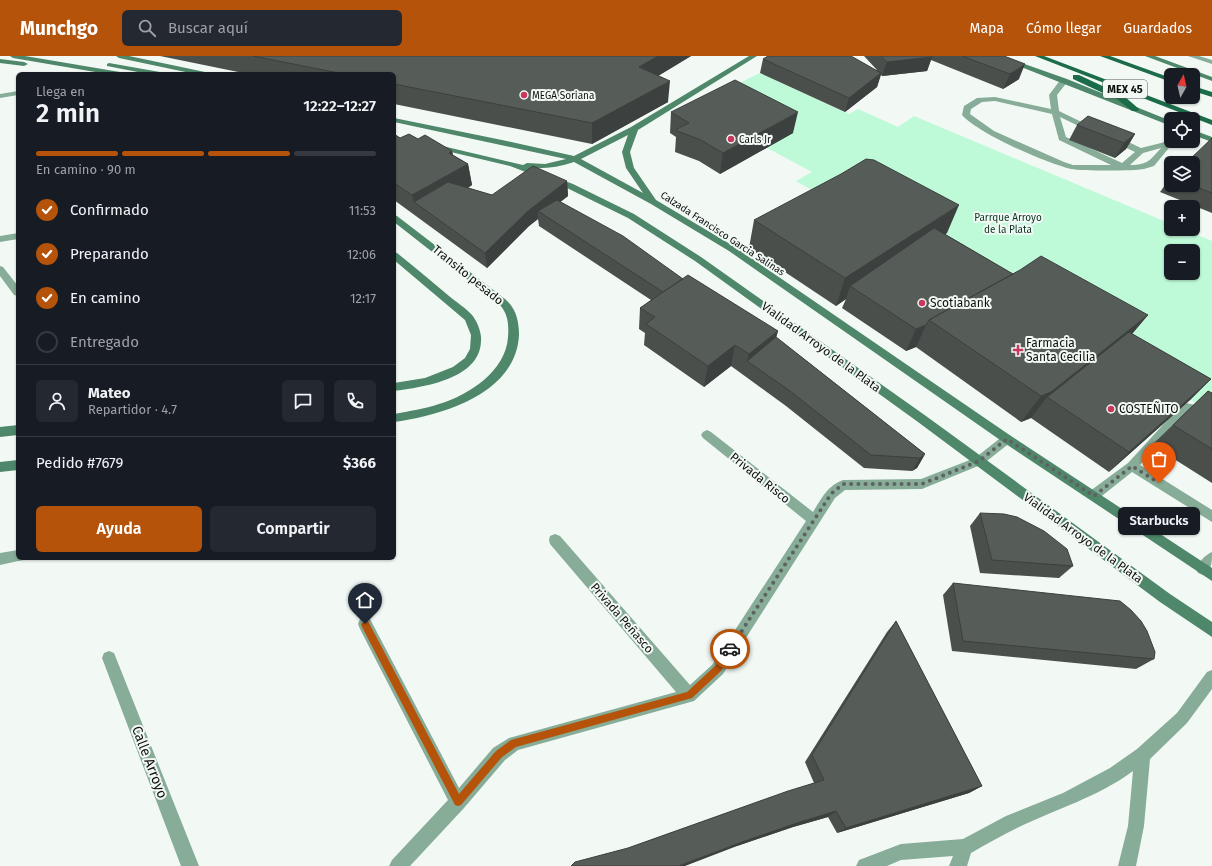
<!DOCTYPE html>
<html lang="es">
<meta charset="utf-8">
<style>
:root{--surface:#171b24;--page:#242831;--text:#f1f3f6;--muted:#9ea1a6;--line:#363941;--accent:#b45309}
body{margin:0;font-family:"Fira Sans",sans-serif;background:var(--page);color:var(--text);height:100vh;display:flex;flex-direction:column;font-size:15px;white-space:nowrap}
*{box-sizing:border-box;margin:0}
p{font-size:13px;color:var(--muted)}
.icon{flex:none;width:22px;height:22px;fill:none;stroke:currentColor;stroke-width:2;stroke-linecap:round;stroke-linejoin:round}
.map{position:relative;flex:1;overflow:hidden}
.drawer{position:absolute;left:16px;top:16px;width:380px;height:488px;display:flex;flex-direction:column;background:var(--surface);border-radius:6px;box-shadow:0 1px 3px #0004}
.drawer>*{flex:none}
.needle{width:26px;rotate:8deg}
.controls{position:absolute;left:1164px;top:12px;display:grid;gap:8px}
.controls a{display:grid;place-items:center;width:36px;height:36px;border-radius:6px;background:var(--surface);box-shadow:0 1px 3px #0004;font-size:20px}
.pin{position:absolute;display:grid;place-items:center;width:34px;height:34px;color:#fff;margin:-41px -17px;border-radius:50% 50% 50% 0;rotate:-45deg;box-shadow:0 0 4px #0007}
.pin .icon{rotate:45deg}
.courier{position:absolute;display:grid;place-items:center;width:40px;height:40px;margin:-20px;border:3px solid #b45309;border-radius:50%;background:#fff;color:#222;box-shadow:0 1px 5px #0007}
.bubble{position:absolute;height:28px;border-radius:6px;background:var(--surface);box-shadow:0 1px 3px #0004;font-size:13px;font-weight:600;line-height:28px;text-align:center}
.headline em{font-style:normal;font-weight:600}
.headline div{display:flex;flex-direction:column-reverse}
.headline{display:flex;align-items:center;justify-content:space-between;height:68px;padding:0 20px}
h1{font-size:26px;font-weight:600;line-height:30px}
.bar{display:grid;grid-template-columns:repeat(4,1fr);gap:6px 4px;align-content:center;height:48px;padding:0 20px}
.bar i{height:5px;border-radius:3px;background:var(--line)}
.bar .current{background:var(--accent)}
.bar p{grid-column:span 4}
.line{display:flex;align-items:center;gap:10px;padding:0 20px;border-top:1px solid var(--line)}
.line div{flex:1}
.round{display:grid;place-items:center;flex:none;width:42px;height:42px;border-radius:6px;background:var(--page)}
ol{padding:0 20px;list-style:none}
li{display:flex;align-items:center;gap:12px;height:44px}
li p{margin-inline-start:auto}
li .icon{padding:4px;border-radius:50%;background:var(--accent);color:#fff;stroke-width:4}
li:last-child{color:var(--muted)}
li i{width:22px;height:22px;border:2px solid var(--line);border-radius:50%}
.button{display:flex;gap:8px;margin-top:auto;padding:8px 20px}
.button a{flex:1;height:46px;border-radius:6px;background:var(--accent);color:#fff;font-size:16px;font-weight:600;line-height:46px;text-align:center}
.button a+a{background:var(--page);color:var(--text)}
header{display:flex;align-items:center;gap:24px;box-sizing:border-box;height:56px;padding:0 20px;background:var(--accent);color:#fff}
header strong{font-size:19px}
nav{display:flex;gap:22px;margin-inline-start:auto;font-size:14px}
.search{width:280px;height:36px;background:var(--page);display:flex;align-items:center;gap:10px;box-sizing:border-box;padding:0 14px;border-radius:6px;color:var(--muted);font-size:15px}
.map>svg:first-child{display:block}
.green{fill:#bef9d8;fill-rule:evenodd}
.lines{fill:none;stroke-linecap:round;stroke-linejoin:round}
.lane{fill:#87ac97;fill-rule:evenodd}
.street{fill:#87ac97;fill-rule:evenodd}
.secondary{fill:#4e8769;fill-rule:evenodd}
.primary{fill:#1b6c49;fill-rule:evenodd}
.wall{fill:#4a4f4c}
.shaded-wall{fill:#3c403e}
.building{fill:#565c58;stroke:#3c403e}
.route{fill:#b45309}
.done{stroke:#5e6260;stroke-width:4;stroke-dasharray:0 7.2}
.poi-dot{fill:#c8385d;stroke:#f2f9f5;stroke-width:1.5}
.labels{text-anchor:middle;stroke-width:4;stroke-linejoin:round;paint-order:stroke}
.far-poi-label{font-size:10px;fill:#0f110f;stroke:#f2f9f5;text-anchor:start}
.far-park-label{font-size:10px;fill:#093321;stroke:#f2f9f5}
.far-street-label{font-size:10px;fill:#0f110f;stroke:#f2f9f5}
.shield{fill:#f2f9f5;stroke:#535754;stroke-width:1}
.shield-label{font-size:11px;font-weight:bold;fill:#0f110f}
.street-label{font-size:12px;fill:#0f110f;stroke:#f2f9f5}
.poi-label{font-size:12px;fill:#0f110f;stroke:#f2f9f5;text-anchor:start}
.near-street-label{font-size:14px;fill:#0f110f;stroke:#f2f9f5}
</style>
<header>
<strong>Munchgo</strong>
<div class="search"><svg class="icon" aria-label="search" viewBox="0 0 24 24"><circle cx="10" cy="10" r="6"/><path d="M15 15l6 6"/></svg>Buscar aquí</div>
<nav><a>Mapa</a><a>Cómo llegar</a><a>Guardados</a></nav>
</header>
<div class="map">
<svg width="1212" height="810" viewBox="0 0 1212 810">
<rect width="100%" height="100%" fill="#f2f9f5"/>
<path class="green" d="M760,17L849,58L858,53L898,71L914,60L1171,168V173H1183L1212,185V358L947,180L946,177L833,146L796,125L812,116L767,92L717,38ZM1171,195H1193V217H1171Z"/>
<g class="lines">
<path class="lane" d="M1061,23H1064L1068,25L1057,39L1059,55L1098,74L1094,76H1091L1060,61L1066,81L1122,107L1135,96L1110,84V80H1116L1141,92L1169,85L1173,87L1154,110L1144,113C1134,115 1081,115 1071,113C1046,107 979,78 962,59L964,50L977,42L995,41L1051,53L1049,39ZM995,45L1052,58L1059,84L1111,109H1073L1064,106L994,75L970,58L971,53L982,46ZM1161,92C1150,104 1148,109 1130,109L1143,97Z
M1186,347L1200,350L1212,357V367L1193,357L1188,356L1140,409L1212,454V466L1132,416L1098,443L1094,444L1090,443L1088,439L1090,435L1128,407L1182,348Z
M1212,496C1212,506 1212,515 1203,519L1198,517L1196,513C1199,506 1205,499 1212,496Z
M1212,614V633L1187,667L1150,703L1144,770L1136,810H1118L1128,770L1133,715C1098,741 1056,753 1017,772C1001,780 986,788 971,797L967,810H949L953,800L901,804L887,810H856L859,804L901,788L963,783L1006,760L1063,737L1110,712L1137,693L1177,657L1207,616Z"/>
<path class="street" d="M1188,0H1199L1212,4V8Z
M18,35V39L0,42V38Z
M18,177V183L0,186V180Z
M0,210L3,211L18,230V240L14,239L0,220Z
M707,374L711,376L813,456C821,443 828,429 843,424L921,423L975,402L1003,380L1007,378L1011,380L1013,383L1011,386L983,408L922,433L845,434L835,442L723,618L694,645L518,694L505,704L464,752L410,810H389L392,804L448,744L360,573L358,568L360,563L365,561L370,563L459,732L493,692L509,682L676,636L550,488L549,484L550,480L555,478L560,480L690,629L713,608L806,465L703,382L701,379L703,376Z
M18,494V502H24L23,504L0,509V497Z
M109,595L114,597L116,602L199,810H181L102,602L104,597Z"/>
<path class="secondary" d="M10,0H25L120,16L124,18H107L13,2Z
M116,0H129L205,16L209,18H195L119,2Z
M749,0H757L638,74L630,96L634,112L656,144L735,191L1011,380L1212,512V525L1003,386L729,195L651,148L574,106C559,111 546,113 530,112L573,128L634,158L701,201L926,360L1170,538L1212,566V581L1160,546L918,366L695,205L628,162L567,132L510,110L434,92L430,90L434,88L523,109L527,107L545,108L566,103L394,66V62L502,84L574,100L631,71ZM628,79L622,96L626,112L643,137L581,103Z
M993,0H1002L1067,23L1171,65V70Z
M1145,0H1155L1212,21V25Z
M0,3L24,6L28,8L24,10L0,7Z
M109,7L160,16L164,18H148L107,10V8Z
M1193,74L1212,81V86L1193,79Z
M394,159L397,160L505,243C516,252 519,265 519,279C516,338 442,359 394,366V358C409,355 425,353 439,348C469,339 506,315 508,281C509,269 508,258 500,249L394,166Z
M394,196L397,197C415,211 432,226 449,240C456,246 466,252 472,259C477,265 482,277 481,285C480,323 424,331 394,335V327L425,322L453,311L465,302L470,293L471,279L465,264L394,204Z
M18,369V379L0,381V371Z
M18,404V414L0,416V406Z"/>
<path class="primary" d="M1035,0H1044L1212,64V69Z
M1100,0H1110L1171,22V26Z
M1073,19H1079L1124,40L1139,53L1138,55H1132L1118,44L1073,23Z
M1193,30L1212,36V41L1193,35Z"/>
</g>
<path class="wall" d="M160,0H691L658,20L668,46L592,88L394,48V18H248Z
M864,0H1004L1019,23L1003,33L931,4L927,15L882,20L881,19L877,31L845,56L760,17L763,3L877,14Z
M671,56L793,77L720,118L699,105L675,96L676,81L670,77Z
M1077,69L1135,78L1126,93L1115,102L1069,84Z
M394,78L400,82L418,83L452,95L453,99L468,108L472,129L468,132L492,139L567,125L568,140L560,146L683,223L778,275L776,281L925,398L917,412L912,415L864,412L786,350L731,310L704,331L644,289L645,277L639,273L640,252L651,244L539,170L538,163L529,170L487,212L394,144Z
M1212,82V157L1160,136L1171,121V129H1193Z
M754,164L947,177L945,178L1013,218L1148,259L1132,278L1211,323L1190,344L1109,416L1031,362L1021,366L916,291L906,295L842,252L846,243L836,250L749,192Z
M1208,335L1212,337V427L1152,389Z
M980,457L1073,510L1059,522L980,517L970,470Z
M953,527L1154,603L1136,613L952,595L943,539Z
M896,565L982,730L969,737L837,777L828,761L793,771L737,790L628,792L814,727L805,706L887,576Z"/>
<path class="shaded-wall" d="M658,0H691L638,32L639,11Z
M932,1L927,15L882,20L887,6Z
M1025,8L1019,23L1003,33L1010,18Z
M881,17L877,31L845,56L849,42Z
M670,25L668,46L592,88V67Z
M798,56L793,77L720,118L723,97Z
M1135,78L1126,93L1115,102L1124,87Z
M452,95L456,114L468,108L472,129L427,155L414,146L412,139L449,97Z
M567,125L568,140L544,159L538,155V163L529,170L487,212L485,197L528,155Z
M959,149L947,177L858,235L850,230L846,243L836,250L845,222Z
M1148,259L1125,286L1047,341L1031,362L1021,366L1041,340Z
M926,269L916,291L906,295L916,273Z
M778,275L772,296L747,305L749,298Z
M735,289L731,310L704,331L708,310Z
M1211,323L1190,344L1109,416L1129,396Z
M925,398L917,412L912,415L920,402Z
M982,730L969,737L837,777L846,772Z
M836,755L828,761L793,771L737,790L685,810H678L742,786L800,766Z"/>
<path class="building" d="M253,0H658L639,11L670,25L592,67L394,28V18H344Z
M768,0H851L881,17L849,42L763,3Z
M881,0H932V1L887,6Z
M962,0H1004L1025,8L1010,18Z
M735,24L798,56L723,97L701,84L677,75V73L689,67L671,56Z
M1088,60L1135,78L1124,87L1077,69Z
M394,78L400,82L409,78L418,83L425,79L452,95L449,97L468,108L412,139L394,127Z
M1212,82V137L1191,129H1193V107H1186Z
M866,103L874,104L959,149L845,222L754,164L841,118Z
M533,110L567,125L528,155L485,197L414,146L448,126L492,139Z
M557,144L623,180L683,223L663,236L538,155Z
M934,172L1013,218L929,264L926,269L916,273L850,230Z
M1041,200L1148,259L1051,336L1041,340L929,264L1020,214Z
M688,219L778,275L749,298L735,289L708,310L646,268L655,261L640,252Z
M1129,276L1211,323L1129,396L1047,341Z
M776,281L925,398L920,402L871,399L790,335L747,305Z
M1208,335L1212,337V393L1173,369Z
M980,457L1004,458L1017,461L1044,475L1067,493L1073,510L992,504Z
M953,527L1120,545L1131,554L1141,565L1147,575L1155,596L1154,603L963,585Z
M896,565L982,730L846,772L836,755L800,766L742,786L678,810H571L575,806L628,792L788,735L824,724L812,699Z"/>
<path class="route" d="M365,564L368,565L459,738L496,695L511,684L687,636L715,610L728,591L730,590L734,593L721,615L692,642L516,691L502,701L461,749L458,750L455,749L362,571L361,568Z"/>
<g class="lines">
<path class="done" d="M730,593L831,438L843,428H922L979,405L1007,383L1094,440L1132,410L1159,427"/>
</g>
<g class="poi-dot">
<circle cx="524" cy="39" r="4"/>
<circle cx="731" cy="83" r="4"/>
<circle cx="922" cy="247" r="4"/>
<path d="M1016 288h4v4h4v4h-4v4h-4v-4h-4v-4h4z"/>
<circle cx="1111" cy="353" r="4"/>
</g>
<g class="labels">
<g class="far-poi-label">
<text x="532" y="43">MEGA Soriana</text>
<text x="739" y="87">Carls Jr</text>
</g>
<g class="far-park-label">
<text x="1008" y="165">Parrque Arroyo<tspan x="1008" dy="12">de la Plata</tspan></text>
</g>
<g class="far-street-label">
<text transform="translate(723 177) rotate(33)" y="4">Calzada Francisco Garcia Salinas</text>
</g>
<rect class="shield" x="1103" y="24" width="44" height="18" rx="3"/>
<g class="shield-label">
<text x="1125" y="37">MEX 45</text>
</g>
<g class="street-label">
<text transform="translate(468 219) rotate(39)" y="4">Transito pesado</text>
<text transform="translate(821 291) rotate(36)" y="4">Vialidad Arroyo de la Plata</text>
<text transform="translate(760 422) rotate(39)" y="4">Privada Risco</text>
<text transform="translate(1083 482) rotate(36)" y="4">Vialidad Arroyo de la Plata</text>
<text transform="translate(622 562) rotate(49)" y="4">Privada Peñasco</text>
</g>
<g class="poi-label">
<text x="930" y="251">Scotiabank</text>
<text x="1026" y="291">Farmacia<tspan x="1026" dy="14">Santa Cecilia</tspan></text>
<text x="1119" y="357">COSTEÑITO</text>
</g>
<g class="near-street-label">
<text transform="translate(150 706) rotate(69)" y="5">Calle Arroyo</text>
</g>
</g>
</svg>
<div class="controls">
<a><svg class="needle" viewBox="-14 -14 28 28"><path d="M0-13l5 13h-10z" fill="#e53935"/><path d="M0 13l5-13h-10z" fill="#9ea1a6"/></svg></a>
<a><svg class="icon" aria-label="locate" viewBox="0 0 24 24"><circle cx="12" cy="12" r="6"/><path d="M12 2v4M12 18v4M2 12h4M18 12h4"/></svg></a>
<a><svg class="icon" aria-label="layers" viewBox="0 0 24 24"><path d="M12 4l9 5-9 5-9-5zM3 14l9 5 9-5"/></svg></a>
<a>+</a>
<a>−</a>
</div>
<div class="pin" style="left:1159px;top:427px;background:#ea580c"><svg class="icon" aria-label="bag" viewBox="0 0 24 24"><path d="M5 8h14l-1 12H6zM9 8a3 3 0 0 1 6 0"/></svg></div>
<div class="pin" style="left:365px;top:568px;background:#1f2937"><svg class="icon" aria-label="home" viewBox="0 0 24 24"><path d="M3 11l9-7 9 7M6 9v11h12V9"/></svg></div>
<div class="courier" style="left:730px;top:593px"><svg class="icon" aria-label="car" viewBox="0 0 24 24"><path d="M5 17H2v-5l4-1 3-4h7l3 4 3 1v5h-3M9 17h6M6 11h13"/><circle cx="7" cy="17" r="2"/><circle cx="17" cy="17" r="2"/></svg></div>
<div class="bubble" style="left:1118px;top:451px;width:82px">Starbucks</div>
<section class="drawer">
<div class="headline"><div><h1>2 min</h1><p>Llega en</p></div><em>12:22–12:27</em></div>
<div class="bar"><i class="current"></i><i class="current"></i><i class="current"></i><i></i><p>En camino · 90 m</p></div>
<ol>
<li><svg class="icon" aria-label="check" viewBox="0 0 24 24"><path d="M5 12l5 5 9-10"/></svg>Confirmado<p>11:53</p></li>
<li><svg class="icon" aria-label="check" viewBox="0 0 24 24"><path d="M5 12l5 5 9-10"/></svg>Preparando<p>12:06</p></li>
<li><svg class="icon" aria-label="check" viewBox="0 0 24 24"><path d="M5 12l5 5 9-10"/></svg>En camino<p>12:17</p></li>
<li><i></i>Entregado</li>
</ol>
<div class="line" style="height:72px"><a class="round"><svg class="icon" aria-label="person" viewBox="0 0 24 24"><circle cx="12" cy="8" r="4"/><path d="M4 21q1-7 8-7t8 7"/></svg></a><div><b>Mateo</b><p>Repartidor · 4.7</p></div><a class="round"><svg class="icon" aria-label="chat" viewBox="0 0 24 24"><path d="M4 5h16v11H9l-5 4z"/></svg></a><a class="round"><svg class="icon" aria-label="phone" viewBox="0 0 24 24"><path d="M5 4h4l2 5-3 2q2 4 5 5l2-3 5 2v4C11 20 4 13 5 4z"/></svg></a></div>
<div class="line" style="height:52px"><div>Pedido #7679</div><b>$366</b></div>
<div class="button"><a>Ayuda</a><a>Compartir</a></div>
</section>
</div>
